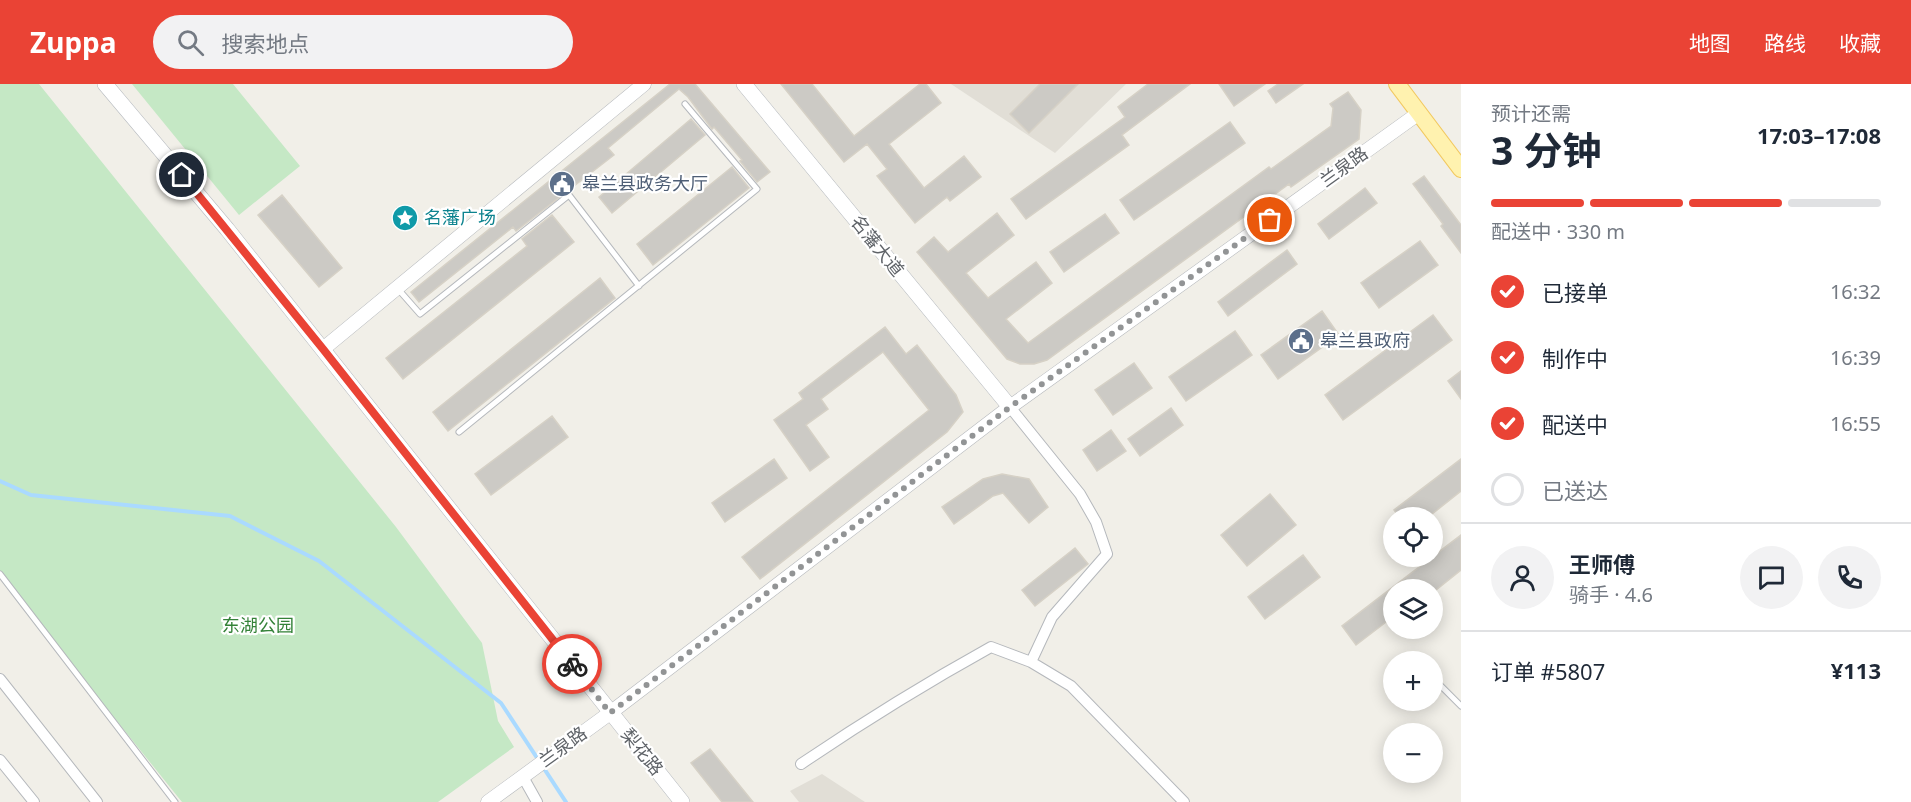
<!DOCTYPE html>
<html lang="zh">
<meta charset="utf-8">
<style>
:root{--surface:#fff;--page:#f2f2f3;--text:#1f2937;--muted:#747a83;--line:#e0e1e3;--accent:#ea4335}
body{margin:0;font-family:"Noto Sans","Noto Sans SC",sans-serif;background:var(--page);color:var(--text);height:100vh;display:flex;flex-direction:column;font-size:22px;white-space:nowrap}
*{box-sizing:border-box;margin:0}
p{font-size:20px;color:var(--muted)}
.icon{flex:none;width:33px;height:33px;fill:none;stroke:currentColor;stroke-width:2;stroke-linecap:round;stroke-linejoin:round}
.map{position:relative;flex:1;overflow:hidden}
.sheet{display:flex;flex-direction:column;background:var(--surface);width:450px}
.sheet>*{flex:none}
.tools{position:absolute;left:1383px;top:423px;display:grid;gap:12px}
.tools a{display:grid;place-items:center;width:60px;height:60px;border-radius:50%;background:var(--surface);box-shadow:0 3px 15px #0003;font-size:30px}
.pin{position:absolute;display:grid;place-items:center;width:51px;height:51px;color:#fff;margin:-26px;border:3px solid #fff;border-radius:50%;box-shadow:0 2px 6px #0007}
.courier{position:absolute;display:grid;place-items:center;width:60px;height:60px;margin:-30px;border:4px solid #ea4335;border-radius:50%;background:#fff;color:#222;box-shadow:0 2px 8px #0007}
.headline em{font-style:normal;font-weight:700}
.headline div{display:flex;flex-direction:column-reverse}
.headline{display:flex;align-items:center;justify-content:space-between;height:102px;padding:0 30px}
h1{font-size:39px;font-weight:700;line-height:45px}
.bar{display:grid;grid-template-columns:repeat(4,1fr);gap:9px 6px;align-content:center;height:72px;padding:0 30px}
.bar i{height:8px;border-radius:4px;background:var(--line)}
.bar .current{background:var(--accent)}
.bar p{grid-column:span 4}
.line{display:flex;align-items:center;gap:15px;padding:0 30px;border-top:2px solid var(--line)}
.line div{flex:1}
.round{display:grid;place-items:center;flex:none;width:63px;height:63px;border-radius:32px;background:var(--page)}
ol{padding:0 30px;list-style:none}
li{display:flex;align-items:center;gap:18px;height:66px}
li p{margin-inline-start:auto}
li .icon{padding:6px;border-radius:50%;background:var(--accent);color:#fff;stroke-width:4}
li:last-child{color:var(--muted)}
li i{width:33px;height:33px;border:3px solid var(--line);border-radius:50%}
header{display:flex;align-items:center;gap:36px;box-sizing:border-box;height:84px;padding:0 30px;background:var(--accent);color:#fff}
header strong{font-size:28px}
nav{display:flex;gap:33px;margin-inline-start:auto;font-size:21px}
.search{width:420px;height:54px;background:var(--page);display:flex;align-items:center;gap:15px;box-sizing:border-box;padding:0 21px;border-radius:33px;color:var(--muted);font-size:22px}
main{display:flex;flex:1;min-height:0}
.map>svg:first-child{display:block}
.education{fill:#e1ded6}
.green{fill:#c5e8c5}
.lines{fill:none;stroke-linecap:round;stroke-linejoin:round}
.stream{stroke:#aadaff;stroke-width:4}
.building{fill:#cccac5;stroke:#d6d1c6;stroke-width:1.5}
.service-casing{stroke:#b5b8bc;stroke-width:7}
.minor-casing{stroke:#b5b8bc;stroke-width:12}
.tertiary-casing{stroke:#b5b8bc;stroke-width:15}
.secondary-casing{stroke:#b6babf;stroke-width:16}
.primary-casing{stroke:#f2c960;stroke-width:18}
.service{stroke:#fff;stroke-width:5}
.minor{stroke:#fff;stroke-width:10}
.tertiary{stroke:#fff;stroke-width:14}
.secondary{stroke:#fff;stroke-width:15}
.primary{stroke:#fff2af;stroke-width:16}
.done{stroke:#929495;stroke-width:6;stroke-dasharray:0 10.8}
.route{stroke:#ea4335;stroke-width:8}
.labels{text-anchor:middle;stroke-width:4.5;stroke-linejoin:round;paint-order:stroke}
.street-label{font-size:18px;fill:#5f6368;stroke:#fff}
.service-label{font-size:18px;fill:#4e5e75;stroke:#fff;text-anchor:start}
.culture-label{font-size:18px;fill:#0d838f;stroke:#fff;text-anchor:start}
.park-label{font-size:18px;fill:#348238;stroke:#fff}
</style>
<header>
<strong>Zuppa</strong>
<div class="search"><svg class="icon" aria-label="search" viewBox="0 0 24 24"><circle cx="10" cy="10" r="6"/><path d="M15 15l6 6"/></svg>搜索地点</div>
<nav><a>地图</a><a>路线</a><a>收藏</a></nav>
</header>
<main>
<div class="map">
<svg width="1461" height="718" viewBox="0 0 1461 718">
<rect width="100%" height="100%" fill="#f1efe8"/>
<path class="education" d="M951,0H1126L1055,69Z
M822,690L865,718H799L790,707Z"/>
<path class="green" d="M0,0H39L396,443L482,559L498,637L514,663L438,718H182L0,492Z
M132,0H233L300,82L239,131Z"/>
<g class="lines">
<path class="stream" d="M0,397L31,411L230,432L319,477L501,619L566,718"/>
</g>
<path class="building" d="M670,0H695L770,88L757,98L740,77L742,76L714,43L712,45L688,13L679,5L608,64L614,71L516,147L513,143L419,218L411,208Z
M781,0H812L854,52L920,0H926L941,19L889,60L924,104L964,72L981,93L950,117L947,113L915,139L877,92L887,85L867,60L844,78Z
M1040,0H1078L1029,49L1010,30Z
M1148,0H1190L1122,51L1129,61L1026,135L1011,115L1125,33L1118,23Z
M1219,0H1265L1234,22Z
M1278,0H1303L1276,19L1268,7Z
M1348,8L1361,26L1359,55L1291,103L1289,100L1047,276L1034,280H1020L1007,275L917,168L934,153L948,168L997,129L1014,151L966,189L988,214L1036,178L1052,199L1006,235L1028,259L1269,83L1271,85L1331,42L1333,24L1330,20Z
M691,35L705,51L612,129L599,113Z
M1230,38L1245,59L1134,136L1120,116Z
M732,83L749,104L653,181L637,160Z
M1424,92L1461,141V169L1441,142L1443,140L1413,100Z
M1365,104L1377,119L1329,155L1318,140Z
M282,111L342,184L319,203L258,131Z
M1105,130L1119,149L1064,188L1050,168Z
M552,131L574,158L403,295L386,274L527,162L522,155Z
M1420,157L1438,181L1379,224L1361,199Z
M1287,166L1297,180L1228,232L1218,218Z
M600,194L615,214L448,347L433,328Z
M1322,227L1339,251L1278,295L1261,271Z
M1433,231L1452,256L1343,336L1325,311Z
M885,243L906,270L917,261L956,311L963,328L947,348L760,495L742,473L929,326L883,268L821,315L828,325L806,341L829,373L810,387L774,336L803,315L799,309Z
M1235,247L1252,271L1186,317L1169,293Z
M1134,279L1152,304L1113,331L1095,306Z
M1461,287V315L1448,297Z
M1171,324L1183,341L1140,372L1128,355Z
M552,332L568,353L491,411L475,390Z
M1111,346L1126,367L1097,387L1083,366Z
M774,375L787,394L725,438L712,419Z
M1461,375V407L1427,434H1400L1394,426Z
M1002,390L1029,395L1048,423L1029,439L1003,409L993,412L954,440L942,423L983,395Z
M1270,410L1296,441L1247,482L1221,451Z
M1461,451V486L1436,506H1394V532L1356,561L1342,542Z
M1075,464L1088,480L1035,522L1022,506Z
M1303,471L1320,493L1265,535L1248,513Z
M710,665L753,718H722L691,679Z"/>
<g class="lines">
<g class="service-casing">
<path id="service" d="M398,205L420,230L569,111L639,202
M459,348L757,105L685,20
M0,490L175,718
M1432,593L1461,622"/>
</g>
<g class="minor-casing">
<path id="minor" d="M1010,323L1080,410L1096,438L1107,470L1052,533L1031,578
M0,595L97,718
M0,676L34,718
M801,680C863,638 926,599 991,563L1031,578L1071,602L1184,718
M523,693L537,718"/>
</g>
<g class="tertiary-casing">
<path id="tertiary" d="M323,265L644,0
M488,718L610,629L1010,323L1419,29"/>
</g>
<g class="secondary-casing">
<path id="secondary" d="M105,0L227,145L682,718
M744,0L1010,323"/>
</g>
<g class="primary-casing">
<path id="primary" d="M1397,0L1461,85"/>
</g>
<use href="#service" class="service"/>
<use href="#minor" class="minor"/>
<use href="#tertiary" class="tertiary"/>
<use href="#secondary" class="secondary"/>
<use href="#primary" class="primary"/>
</g>
<g class="lines">
<path class="done" d="M572,580L610,629L1010,323L1270,136"/>
<path class="route" d="M182,91L323,265L572,580"/>
</g>
<defs>
<g id="civic-disc" transform="scale(1.35)"><circle r="9.5" fill="#5c6f8a" stroke="#fff"/><path d="M-.6-6.5H3V-4.5H.6V-3L4-1V1h2V6H-6V1h2V-1L-.6-3ZM-1.2 2.5V6h2.4V2.5Z" fill="#fff"/></g>
<g id="sight-disc" transform="scale(1.35)"><circle r="9.5" fill="#0f9aa8" stroke="#fff"/><path d="M0-6L1.8-2.2L6-1.7L2.9 1.2L3.7 5.4L0 3.3L-3.7 5.4L-2.9 1.2L-6-1.7L-1.8-2.2Z" fill="#fff"/></g>
</defs>
<g fill-rule="evenodd">
<use href="#civic-disc" x="562" y="100"/>
<use href="#sight-disc" x="405" y="134"/>
<use href="#civic-disc" x="1301" y="257"/>
</g>
<g class="labels">
<g class="street-label">
<text transform="translate(1344 83) rotate(-36)" y="6">兰泉路</text>
<text transform="translate(877 162) rotate(51)" y="6">名藩大道</text>
<text transform="translate(563 663) rotate(-36)" y="6">兰泉路</text>
<text transform="translate(642 668) rotate(51)" y="6">梨花路</text>
</g>
<g class="service-label">
<text x="582" y="106">皋兰县政务大厅</text>
<text x="1320" y="263">皋兰县政府</text>
</g>
<g class="culture-label">
<text x="424" y="140">名藩广场</text>
</g>
<g class="park-label">
<text x="258" y="548">东湖公园</text>
</g>
</g>
</svg>
<div class="tools">
<a><svg class="icon" aria-label="locate" viewBox="0 0 24 24"><circle cx="12" cy="12" r="6"/><path d="M12 2v4M12 18v4M2 12h4M18 12h4"/></svg></a>
<a><svg class="icon" aria-label="layers" viewBox="0 0 24 24"><path d="M12 4l9 5-9 5-9-5zM3 14l9 5 9-5"/></svg></a>
<a>+</a>
<a>−</a>
</div>
<div class="pin" style="left:1270px;top:136px;background:#ea580c"><svg class="icon" aria-label="bag" viewBox="0 0 24 24"><path d="M5 8h14l-1 12H6zM9 8a3 3 0 0 1 6 0"/></svg></div>
<div class="pin" style="left:182px;top:91px;background:#1f2937"><svg class="icon" aria-label="home" viewBox="0 0 24 24"><path d="M3 11l9-7 9 7M6 9v11h12V9"/></svg></div>
<div class="courier" style="left:572px;top:580px"><svg class="icon" aria-label="bike" viewBox="0 0 24 24"><circle cx="6" cy="16" r="4"/><circle cx="18" cy="16" r="4"/><path d="M6 16l4-8h5l3 8M10 8l3 8H6M13 5h3"/></svg></div>
</div>
<section class="sheet">
<div class="headline"><div><h1>3 分钟</h1><p>预计还需</p></div><em>17:03–17:08</em></div>
<div class="bar"><i class="current"></i><i class="current"></i><i class="current"></i><i></i><p>配送中 · 330 m</p></div>
<ol>
<li><svg class="icon" aria-label="check" viewBox="0 0 24 24"><path d="M5 12l5 5 9-10"/></svg>已接单<p>16:32</p></li>
<li><svg class="icon" aria-label="check" viewBox="0 0 24 24"><path d="M5 12l5 5 9-10"/></svg>制作中<p>16:39</p></li>
<li><svg class="icon" aria-label="check" viewBox="0 0 24 24"><path d="M5 12l5 5 9-10"/></svg>配送中<p>16:55</p></li>
<li><i></i>已送达</li>
</ol>
<div class="line" style="height:108px"><a class="round"><svg class="icon" aria-label="person" viewBox="0 0 24 24"><circle cx="12" cy="8" r="4"/><path d="M4 21q1-7 8-7t8 7"/></svg></a><div><b>王师傅</b><p>骑手 · 4.6</p></div><a class="round"><svg class="icon" aria-label="chat" viewBox="0 0 24 24"><path d="M4 5h16v11H9l-5 4z"/></svg></a><a class="round"><svg class="icon" aria-label="phone" viewBox="0 0 24 24"><path d="M5 4h4l2 5-3 2q2 4 5 5l2-3 5 2v4C11 20 4 13 5 4z"/></svg></a></div>
<div class="line" style="height:78px"><div>订单 #5807</div><b>¥113</b></div>
</section>
</main>
